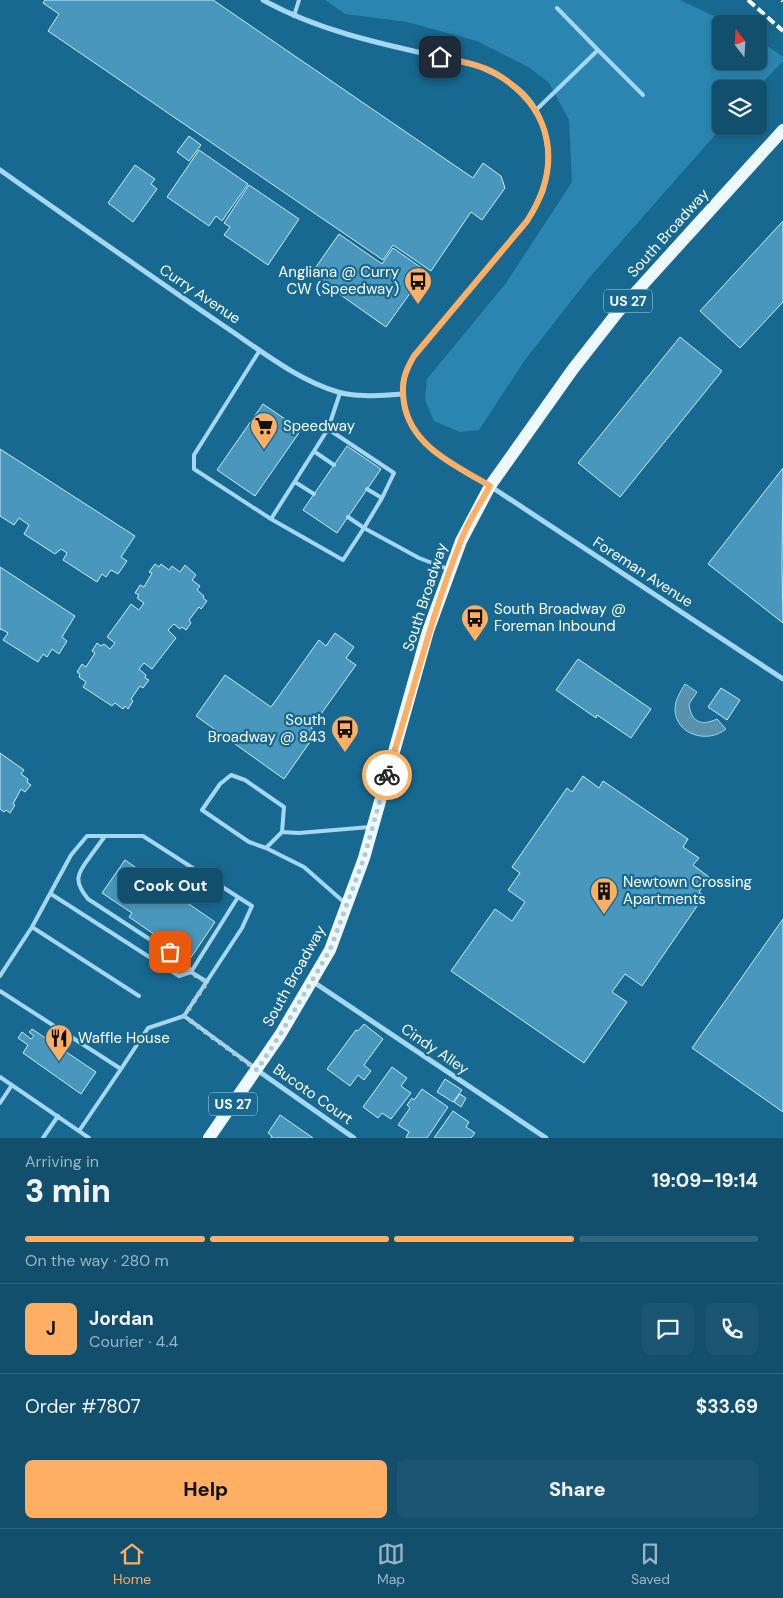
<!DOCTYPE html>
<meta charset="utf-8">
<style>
:root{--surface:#114f6d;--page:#1a5672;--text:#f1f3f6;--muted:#9cb5c2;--line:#306680;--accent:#ffaf64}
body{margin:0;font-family:"DM Sans",sans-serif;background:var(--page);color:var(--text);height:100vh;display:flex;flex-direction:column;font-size:19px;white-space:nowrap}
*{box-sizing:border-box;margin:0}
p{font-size:16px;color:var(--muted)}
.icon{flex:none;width:28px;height:28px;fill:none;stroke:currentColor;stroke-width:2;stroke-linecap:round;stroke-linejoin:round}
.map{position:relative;height:1138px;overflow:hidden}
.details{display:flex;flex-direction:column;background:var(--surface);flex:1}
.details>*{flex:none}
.needle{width:32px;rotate:343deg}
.controls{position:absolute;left:712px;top:15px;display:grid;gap:10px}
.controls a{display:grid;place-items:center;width:55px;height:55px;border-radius:8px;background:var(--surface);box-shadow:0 2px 8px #0003,0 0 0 1px var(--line);font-size:25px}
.pin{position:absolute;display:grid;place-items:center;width:42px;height:42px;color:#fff;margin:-21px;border-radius:10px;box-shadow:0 2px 8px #0006}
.courier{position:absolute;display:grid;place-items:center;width:50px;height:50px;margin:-25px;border:4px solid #ffaf64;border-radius:50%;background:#fff;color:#222;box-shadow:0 1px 6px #0007}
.bubble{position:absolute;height:35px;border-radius:8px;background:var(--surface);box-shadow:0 2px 8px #0003,0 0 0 1px var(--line);font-size:16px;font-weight:800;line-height:35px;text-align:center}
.head em{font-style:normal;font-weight:800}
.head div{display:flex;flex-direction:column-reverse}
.head{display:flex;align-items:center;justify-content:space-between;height:85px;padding:0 25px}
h1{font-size:32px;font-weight:800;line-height:38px}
.bar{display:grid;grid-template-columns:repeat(4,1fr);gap:8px 5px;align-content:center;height:60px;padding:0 25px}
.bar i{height:6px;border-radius:4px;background:var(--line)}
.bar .selected{background:var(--accent)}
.bar p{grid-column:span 4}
.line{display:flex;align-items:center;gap:12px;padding:0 25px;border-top:1px solid var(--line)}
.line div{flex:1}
.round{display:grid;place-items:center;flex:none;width:52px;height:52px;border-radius:8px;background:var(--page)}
.button{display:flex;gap:10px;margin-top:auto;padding:10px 25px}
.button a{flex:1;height:58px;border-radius:8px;background:var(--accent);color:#111;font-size:20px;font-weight:800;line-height:58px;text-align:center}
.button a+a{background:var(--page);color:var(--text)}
.tabs{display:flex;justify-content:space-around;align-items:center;height:70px;border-top:1px solid var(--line);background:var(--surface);font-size:14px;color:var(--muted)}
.tabs a{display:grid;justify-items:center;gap:2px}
.tabs .selected{color:var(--accent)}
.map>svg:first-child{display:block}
.green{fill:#2a85b0}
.water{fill:#5a92ad;stroke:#98d7f3}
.building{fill:#4997bd;stroke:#ccecfb}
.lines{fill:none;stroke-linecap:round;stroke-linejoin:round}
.service{stroke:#a5d8f0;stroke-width:4}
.minor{stroke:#a5d8f0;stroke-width:5}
.primary{stroke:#eef9ff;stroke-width:12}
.rail{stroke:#fff;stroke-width:4;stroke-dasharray:9 4;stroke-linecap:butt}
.done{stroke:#aecad8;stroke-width:5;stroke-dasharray:0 9}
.route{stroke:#ffaf64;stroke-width:6}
.labels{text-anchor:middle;stroke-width:4.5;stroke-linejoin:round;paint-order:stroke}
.shield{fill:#176991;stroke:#b9d2de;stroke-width:1}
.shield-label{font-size:14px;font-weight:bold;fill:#fff}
.street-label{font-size:15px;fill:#fff;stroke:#176991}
.poi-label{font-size:15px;fill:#fff;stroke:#176991;text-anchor:start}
</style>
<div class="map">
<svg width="783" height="1138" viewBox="0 0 783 1138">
<rect width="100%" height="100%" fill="#176991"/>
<path class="green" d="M325,0H680L731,24H721V61H759V40L783,57V61L756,89H721V126H723L589,278L525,360L479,430L460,432L434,421L425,400L427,379L506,283L572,182L569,120L549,83L530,68L477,41L407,22L345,14Z"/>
<path class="water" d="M685,684L697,692L689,704C691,721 700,727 717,719L726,729C708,744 676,735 675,710C675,700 680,692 685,684Z"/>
<path class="building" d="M45,0H213L473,178L483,163L501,176L505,188L482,220L471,212L431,271L393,245L383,260L48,31L59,14L43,3Z
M189,136L201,145L189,161L177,152Z
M199,150L248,184L222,221L216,216L209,226L167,197Z
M135,165L155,179L151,184L157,189L133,222L108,203Z
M249,185L299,219L268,265L224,235L230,227L224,223Z
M783,221V302L740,348L700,311Z
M339,234L382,264L393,248L426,271L386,327L311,274Z
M680,337L722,371L620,497L578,463Z
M263,404L301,430L255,496L217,470Z
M347,446L381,469L337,533L303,510Z
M0,449L135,536L121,557L127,561L118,574L111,570L106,577L102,574L97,582L63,560L67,553L61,549L55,554L24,534L29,525L19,518L14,525L0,516Z
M783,468L782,565L783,623L708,564Z
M155,564L159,567L161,564L169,570L172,566L180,572L185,565L196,575L192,580L200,586L197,590L204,596L203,598L207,601L201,609L199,607L189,620L191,623L186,630L182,627L180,629L174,624L168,630L176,638L152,669L144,663L139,669L146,675L145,678L149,680L143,688L140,686L131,699L133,701L128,709L125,706L123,709L115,703L112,706L83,687L86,682L79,677L80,674L77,672L82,664L86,667L95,653L92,651L97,643L101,646L104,644L110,649L115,643L107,637L131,604L139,610L144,603L137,598L139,595L135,593L140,585L144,587L152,573L149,572Z
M0,567L75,616L62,637L67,641L59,654L52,649L47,657L43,654L38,662L3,640L8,633L1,629L0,630Z
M335,633L354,647L346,658L356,665L311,728L317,732L284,779L196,716L225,675L271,707L319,640L326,646Z
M578,659L651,709L631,738L597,715L596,718L556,690Z
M721,688L740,700L727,720L708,707Z
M0,753L24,770L21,774L28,779L27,782L31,785L25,792L21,789L13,804L15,805L10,813L6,810L4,812L0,809Z
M583,776L599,788L603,781L688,839L683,847L699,858L693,865L709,877L699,892L704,896L642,986L625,974L612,992L627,1002L584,1063L451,971L495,909L512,921L525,902L508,890L520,873L512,867L567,788L572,792Z
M125,860L215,922L190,959L129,917L132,913L102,893Z
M783,919V1112L692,1048Z
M364,1024L383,1039L364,1065L371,1071L364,1080L358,1075L350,1086L327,1069L356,1030L358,1031Z
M32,1029L96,1072L81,1094L23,1053L28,1045L18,1038L22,1032L31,1039L34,1036L29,1032Z
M392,1067L407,1078L401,1086L411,1093L391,1119L382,1113L378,1118L363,1107Z
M445,1079L462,1090L453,1102L437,1092Z
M422,1089L448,1107L427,1138H407L406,1137L409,1132L398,1125L410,1108L407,1105L412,1098L414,1100Z
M460,1094L466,1098L461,1107L454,1102Z
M453,1111L469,1122L466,1127L475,1133L471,1138H434Z
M280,1115L313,1138H271L272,1136L268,1133Z"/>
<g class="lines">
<path class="service" d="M557,8L598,50
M294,16L299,0
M536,110L598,50L643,95
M260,350L194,455V469L271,519L343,560L364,528L419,558L448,569
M328,429L394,473L382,498L364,528L348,517
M315,452L334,465
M295,482L314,494
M367,489L382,498
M271,519L328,429L340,393
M231,775L245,780L284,807L282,832L266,848L249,842L202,810L220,784Z
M282,832L299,833L370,827
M105,836C100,843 94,851 89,858C76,875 74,882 88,899L186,963L191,972L207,982
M266,848L304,867L345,903
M51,894L179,976L191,972L238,897
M32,927L139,996
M0,976L32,927L71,855L87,836H143L252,906L242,928L184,1016L148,1028L121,1069
M0,991L121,1069L79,1131
M184,1016L255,1068
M0,1077L89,1138
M0,1103L12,1085
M43,1138L58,1116"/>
<path class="minor" d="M263,0C328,36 403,48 475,65C490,71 505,78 518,89C547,113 554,156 543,191C539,202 533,211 527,221L414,356C404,373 401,383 404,403C411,447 456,466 490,486L783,679
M0,170C74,222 149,275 224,326C260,350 297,380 338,392C359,398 382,395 403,394
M312,981L546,1138
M257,1070L354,1138"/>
<path class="primary" d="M209,1138L280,1035L330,950L364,858L428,631L461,541L490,486L573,369L617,313L783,130"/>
<path class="rail" d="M748,0L783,31
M782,0L783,1"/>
</g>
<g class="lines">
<path class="done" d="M170,952L186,963L190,972L207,982L184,1016L257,1070L280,1035L330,950L364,858L387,775"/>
<path class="route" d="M387,775C412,698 430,619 460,543C467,523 480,504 490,486C457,466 411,447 404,403C401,383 404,373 414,356L527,221C563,165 554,108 495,73C479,64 458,61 440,57"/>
</g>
<defs>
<g id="bus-pin" transform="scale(1.4375)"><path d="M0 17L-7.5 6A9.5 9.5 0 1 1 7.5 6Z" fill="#ffaf64" stroke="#176991"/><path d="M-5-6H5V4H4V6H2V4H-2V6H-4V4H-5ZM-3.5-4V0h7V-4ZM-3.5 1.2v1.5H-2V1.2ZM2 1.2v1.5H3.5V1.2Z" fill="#111"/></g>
<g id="supermarket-pin" transform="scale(1.4375)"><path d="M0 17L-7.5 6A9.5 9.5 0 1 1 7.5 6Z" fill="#ffaf64" stroke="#176991"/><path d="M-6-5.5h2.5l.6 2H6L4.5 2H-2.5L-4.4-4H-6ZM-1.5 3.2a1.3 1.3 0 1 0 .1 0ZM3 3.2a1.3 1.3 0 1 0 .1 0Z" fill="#111"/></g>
<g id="building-pin" transform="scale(1.4375)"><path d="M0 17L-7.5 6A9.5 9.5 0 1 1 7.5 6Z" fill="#ffaf64" stroke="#176991"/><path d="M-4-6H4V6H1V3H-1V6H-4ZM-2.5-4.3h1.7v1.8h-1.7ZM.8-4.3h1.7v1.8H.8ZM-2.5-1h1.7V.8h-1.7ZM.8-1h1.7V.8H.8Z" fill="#111"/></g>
<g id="restaurant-pin" transform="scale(1.4375)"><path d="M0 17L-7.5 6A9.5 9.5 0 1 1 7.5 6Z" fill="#ffaf64" stroke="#176991"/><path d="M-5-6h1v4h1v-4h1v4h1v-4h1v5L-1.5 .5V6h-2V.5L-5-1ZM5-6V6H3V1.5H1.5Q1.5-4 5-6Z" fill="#111"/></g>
</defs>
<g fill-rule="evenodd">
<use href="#bus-pin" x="418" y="281"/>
<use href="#supermarket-pin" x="264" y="426"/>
<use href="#bus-pin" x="475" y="618"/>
<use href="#bus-pin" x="345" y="729"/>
<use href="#building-pin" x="604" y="891"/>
<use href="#restaurant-pin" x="59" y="1038"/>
</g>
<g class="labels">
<g class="shield">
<rect x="604" y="289.5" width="48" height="23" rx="4"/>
<rect x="209" y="1092.5" width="48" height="23" rx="4"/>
</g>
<g class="shield-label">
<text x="628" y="306">US 27</text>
<text x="233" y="1109">US 27</text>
</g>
<g class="street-label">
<text transform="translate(668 233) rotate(-48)" y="5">South Broadway</text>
<text transform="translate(200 294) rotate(34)" y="5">Curry Avenue</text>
<text transform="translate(643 572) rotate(33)" y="5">Foreman Avenue</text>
<text transform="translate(425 597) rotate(-72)" y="5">South Broadway</text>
<text transform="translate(294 976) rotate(-61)" y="5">South Broadway</text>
<text transform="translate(435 1049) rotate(34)" y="5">Cindy Alley</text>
<text transform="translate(313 1094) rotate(35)" y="5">Bucoto Court</text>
</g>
<g class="poi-label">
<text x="399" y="277" text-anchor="end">Angliana @ Curry<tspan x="399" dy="17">CW (Speedway)</tspan></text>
<text x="283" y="431">Speedway</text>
<text x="494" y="614">South Broadway @<tspan x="494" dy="17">Foreman Inbound</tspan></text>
<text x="326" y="725" text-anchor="end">South<tspan x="326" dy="17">Broadway @ 843</tspan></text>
<text x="623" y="887">Newtown Crossing<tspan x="623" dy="17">Apartments</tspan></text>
<text x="78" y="1043">Waffle House</text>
</g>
</g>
</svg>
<div class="controls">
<a><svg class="needle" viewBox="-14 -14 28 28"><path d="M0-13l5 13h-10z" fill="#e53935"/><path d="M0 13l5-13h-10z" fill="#9cb5c2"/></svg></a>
<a><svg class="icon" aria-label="layers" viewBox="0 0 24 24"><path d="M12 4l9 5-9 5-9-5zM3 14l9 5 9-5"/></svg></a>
</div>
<div class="pin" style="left:170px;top:952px;background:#ea580c"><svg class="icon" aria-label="bag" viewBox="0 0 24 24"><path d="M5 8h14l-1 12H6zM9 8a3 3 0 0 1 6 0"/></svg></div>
<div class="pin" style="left:440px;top:57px;background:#1f2937"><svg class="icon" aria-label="home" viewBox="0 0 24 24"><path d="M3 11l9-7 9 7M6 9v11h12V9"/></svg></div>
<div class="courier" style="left:387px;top:775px"><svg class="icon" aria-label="bike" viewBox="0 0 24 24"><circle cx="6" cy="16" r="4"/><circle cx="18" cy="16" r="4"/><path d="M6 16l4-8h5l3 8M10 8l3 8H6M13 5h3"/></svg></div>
<div class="bubble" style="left:118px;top:868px;width:105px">Cook Out</div>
</div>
<section class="details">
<div class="head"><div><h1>3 min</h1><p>Arriving in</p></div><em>19:09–19:14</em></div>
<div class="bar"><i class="selected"></i><i class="selected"></i><i class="selected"></i><i></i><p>On the way · 280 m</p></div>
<div class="line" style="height:90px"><b class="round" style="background:var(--accent);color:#111">J</b><div><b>Jordan</b><p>Courier · 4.4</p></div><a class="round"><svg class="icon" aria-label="chat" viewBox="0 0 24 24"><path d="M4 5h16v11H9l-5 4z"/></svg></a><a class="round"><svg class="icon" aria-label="phone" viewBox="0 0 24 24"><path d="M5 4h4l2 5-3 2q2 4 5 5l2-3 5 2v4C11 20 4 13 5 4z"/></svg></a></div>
<div class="line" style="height:65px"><div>Order #7807</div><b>$33.69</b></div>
<div class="button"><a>Help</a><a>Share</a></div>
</section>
<nav class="tabs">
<a class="selected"><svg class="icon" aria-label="home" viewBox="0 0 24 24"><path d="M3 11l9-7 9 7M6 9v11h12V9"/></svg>Home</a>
<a><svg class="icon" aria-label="map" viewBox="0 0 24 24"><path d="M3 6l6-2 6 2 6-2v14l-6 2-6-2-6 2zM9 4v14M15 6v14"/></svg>Map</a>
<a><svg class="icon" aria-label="saved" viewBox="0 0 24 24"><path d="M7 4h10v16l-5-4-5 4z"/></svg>Saved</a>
</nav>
